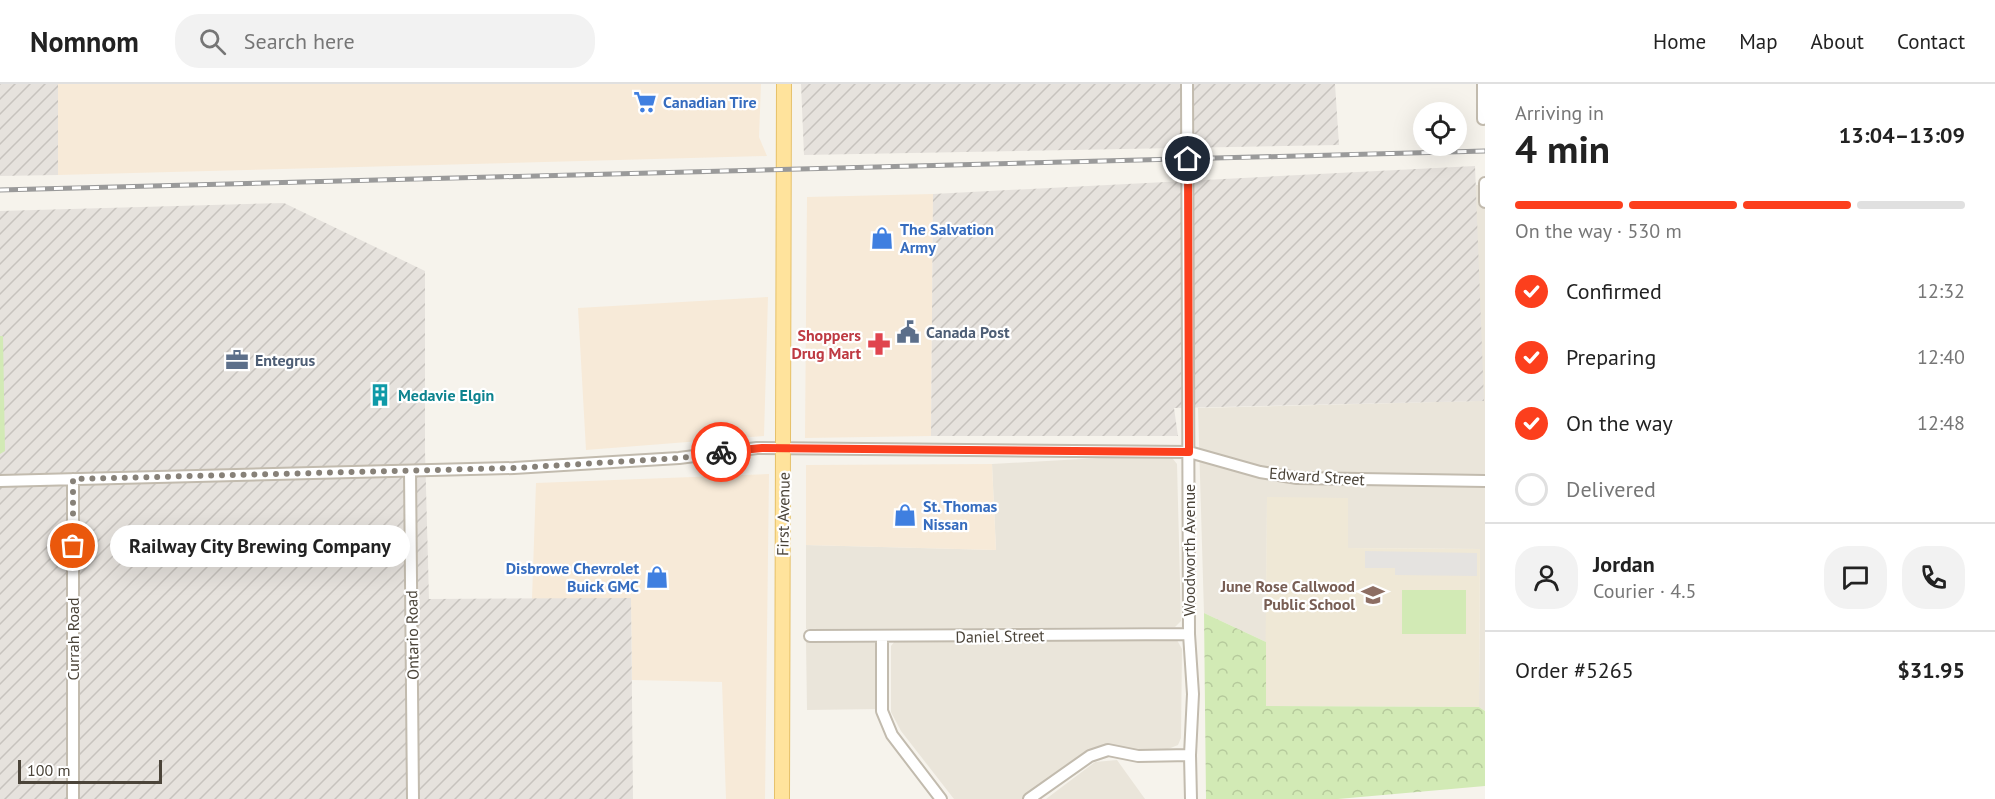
<!DOCTYPE html>
<meta charset="utf-8">
<style>
:root{--surface:#fff;--page:#f2f2f2;--text:#222;--muted:#767676;--line:#e0e0e0;--accent:#fc3f1d}
body{margin:0;font-family:"PT Sans",sans-serif;background:var(--page);color:var(--text);height:100vh;display:flex;flex-direction:column;font-size:22px;white-space:nowrap}
*{box-sizing:border-box;margin:0}
p{font-size:20px;color:var(--muted)}
.icon{flex:none;width:33px;height:33px;fill:none;stroke:currentColor;stroke-width:2;stroke-linecap:round;stroke-linejoin:round}
.map{position:relative;flex:1;overflow:hidden}
.panel{display:flex;flex-direction:column;background:var(--surface);width:510px}
.panel>*{flex:none}
.fabs{position:absolute;left:1413px;top:18px;display:grid;gap:12px}
.fabs a{display:grid;place-items:center;width:54px;height:54px;border-radius:50%;background:var(--surface);box-shadow:0 6px 24px #0002;font-size:30px}
.scale{position:absolute;left:18px;bottom:15px;width:144px;box-sizing:border-box;padding-left:6px;border:3px solid #4b4439;border-top:0;font-size:16px;line-height:21px;white-space:nowrap;color:#4b4439;-webkit-text-stroke:4px #fff;paint-order:stroke}
.pin{position:absolute;display:grid;place-items:center;width:51px;height:51px;color:#fff;margin:-26px;border:3px solid #fff;border-radius:50%;box-shadow:0 2px 6px #0007}
.courier{position:absolute;display:grid;place-items:center;width:60px;height:60px;margin:-30px;border:4px solid #fc3f1d;border-radius:50%;background:#fff;color:#222;box-shadow:0 2px 8px #0007}
.bubble{position:absolute;height:42px;border-radius:21px;background:var(--surface);box-shadow:0 6px 24px #0002;font-size:20px;font-weight:700;line-height:42px;text-align:center}
.overview em{font-style:normal;font-weight:700}
.overview div{display:flex;flex-direction:column-reverse}
.overview{display:flex;align-items:center;justify-content:space-between;height:102px;padding:0 30px}
h1{font-size:39px;font-weight:700;line-height:45px}
.bar{display:grid;grid-template-columns:repeat(4,1fr);gap:9px 6px;align-content:center;height:72px;padding:0 30px}
.bar i{height:8px;border-radius:4px;background:var(--line)}
.bar .active{background:var(--accent)}
.bar p{grid-column:span 4}
.line{display:flex;align-items:center;gap:15px;padding:0 30px;border-top:2px solid var(--line)}
.line div{flex:1}
.round{display:grid;place-items:center;flex:none;width:63px;height:63px;border-radius:24px;background:var(--page)}
ol{padding:0 30px;list-style:none}
li{display:flex;align-items:center;gap:18px;height:66px}
li p{margin-inline-start:auto}
li .icon{padding:6px;border-radius:50%;background:var(--accent);color:#fff;stroke-width:4}
li:last-child{color:var(--muted)}
li i{width:33px;height:33px;border:3px solid var(--line);border-radius:50%}
header{display:flex;align-items:center;gap:36px;box-sizing:border-box;height:84px;padding:0 30px;background:var(--surface);border-bottom:2px solid var(--line)}
header strong{font-size:28px}
nav{display:flex;gap:33px;margin-inline-start:auto;font-size:21px}
.search{width:420px;height:54px;background:var(--page);display:flex;align-items:center;gap:15px;box-sizing:border-box;padding:0 21px;border-radius:24px;color:var(--muted);font-size:22px}
main{display:flex;flex:1;min-height:0}
.map>svg:first-child{display:block}
.residential{fill:#eae5da}
.commercial{fill:#f7ead8}
.industrial{fill:url(#industrial-furrows)}
.education{fill:#efe8d6}
.forest{fill:url(#forest-crowns)}
.pitch{fill:#d2eab5}
.parking{fill:#e5e3e0}
.lines{fill:none;stroke-linecap:round;stroke-linejoin:round}
.minor-casing{stroke:#c2bbae;stroke-width:14}
.major-casing{stroke:#e6c16a;stroke-width:16}
.minor{stroke:#fff;stroke-width:10}
.major{stroke:#ffe39c;stroke-width:14}
.rail-casing{stroke:#9a9a9a;stroke-width:5}
.rail{stroke:#fff;stroke-width:3;stroke-dasharray:9;stroke-linecap:butt}
.done{stroke:#878178;stroke-width:6;stroke-dasharray:0 10.8}
.route{stroke:#fc3f1d;stroke-width:8}
.labels{text-anchor:middle;stroke-width:4.5;stroke-linejoin:round;paint-order:stroke}
.shop-label{font-size:16px;font-weight:bold;fill:#366cbe;stroke:#fff;text-anchor:start}
.service-label{font-size:16px;font-weight:bold;fill:#4e5e75;stroke:#fff;text-anchor:start}
.health-label{font-size:16px;font-weight:bold;fill:#be3a42;stroke:#fff;text-anchor:end}
.culture-label{font-size:16px;font-weight:bold;fill:#0d838f;stroke:#fff;text-anchor:start}
.street-label{font-size:16px;fill:#4b4439;stroke:#fff}
.education-label{font-size:16px;font-weight:bold;fill:#785e54;stroke:#fff;text-anchor:end}
</style>
<header>
<strong>Nomnom</strong>
<div class="search"><svg class="icon" aria-label="search" viewBox="0 0 24 24"><circle cx="10" cy="10" r="6"/><path d="M15 15l6 6"/></svg>Search here</div>
<nav><a>Home</a><a>Map</a><a>About</a><a>Contact</a></nav>
</header>
<main>
<div class="map">
<svg width="1485" height="715" viewBox="0 0 1485 715">
<defs>
<pattern id="industrial-furrows" width="10" height="10" patternUnits="userSpaceOnUse" patternTransform="scale(1.5)"><rect width="10" height="10" fill="#e6e2dd"/><path d="M-1 1l2-2M0 10L10 0M9 11l2-2" fill="none" stroke="#c7c3be"/></pattern>
<pattern id="forest-crowns" width="20" height="18" patternUnits="userSpaceOnUse" patternTransform="scale(1.5)"><rect width="20" height="18" fill="#d2eab5"/><path d="M2 6a3 3 0 1 1 6 0M12 15a3 3 0 1 1 6 0" fill="none" stroke="#b6ca9c"/></pattern>
</defs>
<rect width="100%" height="100%" fill="#f6f3ec"/>
<path class="residential" d="M1476,101H1485V627L1479,623L1480,465L1347,464L1348,414H1267L1266,558L1204,529L1198,324L1477,317Z
M1169,370L1177,380L1181,537L1175,543L806,545V461L996,466L992,380Z
M1170,554L1177,556L1182,565L1181,654L1178,661L1168,665L1087,668L1025,715H954L901,647L891,628V562L895,557Z
M806,558L879,559V625L807,626Z
M1117,676L1145,715H1046L1095,678Z"/>
<path class="commercial" d="M58,0H761L759,53L767,72L58,91Z
M933,110L931,352L805,354L807,113Z
M768,213L764,352L586,366L578,224Z
M992,380L996,466L806,461V381Z
M769,390L765,715H726L722,598L632,596L631,515H532L536,399Z"/>
<path class="industrial" d="M0,0H58V91L0,92Z
M801,0H1335L1339,61L804,71Z
M1475,82L1484,317L1174,324L1178,352H931L933,110Z
M284,119L425,187V367L429,515L631,514L633,715H0V127Z"/>
<path class="education" d="M1267,413L1348,414V464L1480,465L1479,623L1265,622Z"/>
<path class="forest" d="M1204,529L1266,558V622L1479,623L1485,627V702L1338,715H1206Z"/>
<path class="pitch" d="M0,252H3L5,367L0,370Z
M1402,506H1466V550H1402Z"/>
<path class="parking" d="M1365,467L1477,469V492L1395,491V484H1365Z"/>
<g class="lines">
<g class="minor-casing">
<path id="minor" d="M1187,0L1189,550L1193,610L1190,671L1191,715
M1483,35V0
M1485,99V118
M410,387L413,715
M0,397L514,384L679,374L757,364L1189,368L1260,388L1297,394L1485,397
M810,552L1189,550
M882,553V627L892,651L941,715
M73,715V395
M1029,715L1090,672L1108,666L1138,672L1190,671"/>
</g>
<g class="major-casing">
<path id="major" d="M782,715L784,0"/>
</g>
<use href="#minor" class="minor"/>
<use href="#major" class="major"/>
<g class="rail-casing">
<path id="rail" d="M0,106L1485,67"/>
</g>
<use href="#rail" class="rail"/>
</g>
<g class="lines">
<path class="done" d="M73,462V395L514,384L680,374L721,368"/>
<path class="route" d="M721,368L762,364L1189,368L1188,75"/>
</g>
<defs>
<g id="supermarket-bare" transform="scale(1.8)"><path d="M-6-5.5h2.5l.6 2H6L4.5 2H-2.5L-4.4-4H-6ZM-1.5 3.2a1.3 1.3 0 1 0 .1 0ZM3 3.2a1.3 1.3 0 1 0 .1 0Z" fill="#3f7fe0" stroke="#fff" stroke-width="2.5" paint-order="stroke"/></g>
<g id="shop-bare" transform="scale(1.8)"><path d="M-5-2.5h2.3a2.7 3.5 0 0 1 5.4 0H5L5.5 6h-11ZM-1.5-2.5h3a1.5 2.3 0 0 0-3 0Z" fill="#3f7fe0" stroke="#fff" stroke-width="2.5" paint-order="stroke"/></g>
<g id="civic-bare" transform="scale(1.8)"><path d="M-.6-6.5H3V-4.5H.6V-3L4-1V1h2V6H-6V1h2V-1L-.6-3ZM-1.2 2.5V6h2.4V2.5Z" fill="#5c6f8a" stroke="#fff" stroke-width="2.5" paint-order="stroke"/></g>
<g id="pharmacy-bare" transform="scale(1.8)"><path d="M-2-6h4v4h4v4h-4v4h-4v-4h-4v-4h4Z" fill="#e0444e" stroke="#fff" stroke-width="2.5" paint-order="stroke"/></g>
<g id="office-bare" transform="scale(1.8)"><path d="M-6-3h4V-5.5h4V-3h4V5H-6ZM-1-4.5V-3h2v-1.5ZM-6 0V1H6V0Z" fill="#5c6f8a" stroke="#fff" stroke-width="2.5" paint-order="stroke"/></g>
<g id="building-bare" transform="scale(1.8)"><path d="M-4-6H4V6H1V3H-1V6H-4ZM-2.5-4.3h1.7v1.8h-1.7ZM.8-4.3h1.7v1.8H.8ZM-2.5-1h1.7V.8h-1.7ZM.8-1h1.7V.8H.8Z" fill="#0f9aa8" stroke="#fff" stroke-width="2.5" paint-order="stroke"/></g>
<g id="school-bare" transform="scale(1.8)"><path d="M0-5L7-2L0 1L-7-2ZM-4 1L0 2.5L4 1V4Q0 6-4 4Z" fill="#8d6e63" stroke="#fff" stroke-width="2.5" paint-order="stroke"/></g>
</defs>
<g fill-rule="evenodd">
<use href="#supermarket-bare" x="645" y="18"/>
<use href="#shop-bare" x="882" y="154"/>
<use href="#civic-bare" x="908" y="248"/>
<use href="#pharmacy-bare" x="879" y="260"/>
<use href="#office-bare" x="237" y="276"/>
<use href="#building-bare" x="380" y="311"/>
<use href="#shop-bare" x="905" y="431"/>
<use href="#shop-bare" x="657" y="493"/>
<use href="#school-bare" x="1373" y="511"/>
</g>
<g class="labels">
<g class="shop-label">
<text x="663" y="24">Canadian Tire</text>
<text x="900" y="151">The Salvation<tspan x="900" dy="18">Army</tspan></text>
<text x="923" y="428">St. Thomas<tspan x="923" dy="18">Nissan</tspan></text>
<text x="639" y="490" text-anchor="end">Disbrowe Chevrolet<tspan x="639" dy="18">Buick GMC</tspan></text>
</g>
<g class="service-label">
<text x="926" y="254">Canada Post</text>
<text x="255" y="282">Entegrus</text>
</g>
<g class="health-label">
<text x="861" y="257">Shoppers<tspan x="861" dy="18">Drug Mart</tspan></text>
</g>
<g class="culture-label">
<text x="398" y="317">Medavie Elgin</text>
</g>
<g class="street-label">
<text transform="translate(1317 392) rotate(4)" y="6">Edward Street</text>
<text transform="translate(783 430) rotate(-89)" y="6">First Avenue</text>
<text transform="translate(1189 466) rotate(-90)" y="6">Woodworth Avenue</text>
<text transform="translate(412 551) rotate(-91)" y="6">Ontario Road</text>
<text transform="translate(1000 552) rotate(-1)" y="6">Daniel Street</text>
<text transform="translate(73 555) rotate(-90)" y="6">Currah Road</text>
</g>
<g class="education-label">
<text x="1355" y="508">June Rose Callwood<tspan x="1355" dy="18">Public School</tspan></text>
</g>
</g>
</svg>
<div class="fabs">
<a><svg class="icon" aria-label="locate" viewBox="0 0 24 24"><circle cx="12" cy="12" r="6"/><path d="M12 2v4M12 18v4M2 12h4M18 12h4"/></svg></a>
</div>
<div class="scale">100 m</div>
<div class="pin" style="left:73px;top:462px;background:#ea580c"><svg class="icon" aria-label="bag" viewBox="0 0 24 24"><path d="M5 8h14l-1 12H6zM9 8a3 3 0 0 1 6 0"/></svg></div>
<div class="pin" style="left:1188px;top:75px;background:#1f2937"><svg class="icon" aria-label="home" viewBox="0 0 24 24"><path d="M3 11l9-7 9 7M6 9v11h12V9"/></svg></div>
<div class="courier" style="left:721px;top:368px"><svg class="icon" aria-label="bike" viewBox="0 0 24 24"><circle cx="6" cy="16" r="4"/><circle cx="18" cy="16" r="4"/><path d="M6 16l4-8h5l3 8M10 8l3 8H6M13 5h3"/></svg></div>
<div class="bubble" style="left:110px;top:441px;width:300px">Railway City Brewing Company</div>
</div>
<section class="panel">
<div class="overview"><div><h1>4 min</h1><p>Arriving in</p></div><em>13:04–13:09</em></div>
<div class="bar"><i class="active"></i><i class="active"></i><i class="active"></i><i></i><p>On the way · 530 m</p></div>
<ol>
<li><svg class="icon" aria-label="check" viewBox="0 0 24 24"><path d="M5 12l5 5 9-10"/></svg>Confirmed<p>12:32</p></li>
<li><svg class="icon" aria-label="check" viewBox="0 0 24 24"><path d="M5 12l5 5 9-10"/></svg>Preparing<p>12:40</p></li>
<li><svg class="icon" aria-label="check" viewBox="0 0 24 24"><path d="M5 12l5 5 9-10"/></svg>On the way<p>12:48</p></li>
<li><i></i>Delivered</li>
</ol>
<div class="line" style="height:108px"><a class="round"><svg class="icon" aria-label="person" viewBox="0 0 24 24"><circle cx="12" cy="8" r="4"/><path d="M4 21q1-7 8-7t8 7"/></svg></a><div><b>Jordan</b><p>Courier · 4.5</p></div><a class="round"><svg class="icon" aria-label="chat" viewBox="0 0 24 24"><path d="M4 5h16v11H9l-5 4z"/></svg></a><a class="round"><svg class="icon" aria-label="phone" viewBox="0 0 24 24"><path d="M5 4h4l2 5-3 2q2 4 5 5l2-3 5 2v4C11 20 4 13 5 4z"/></svg></a></div>
<div class="line" style="height:78px"><div>Order #5265</div><b>$31.95</b></div>
</section>
</main>
